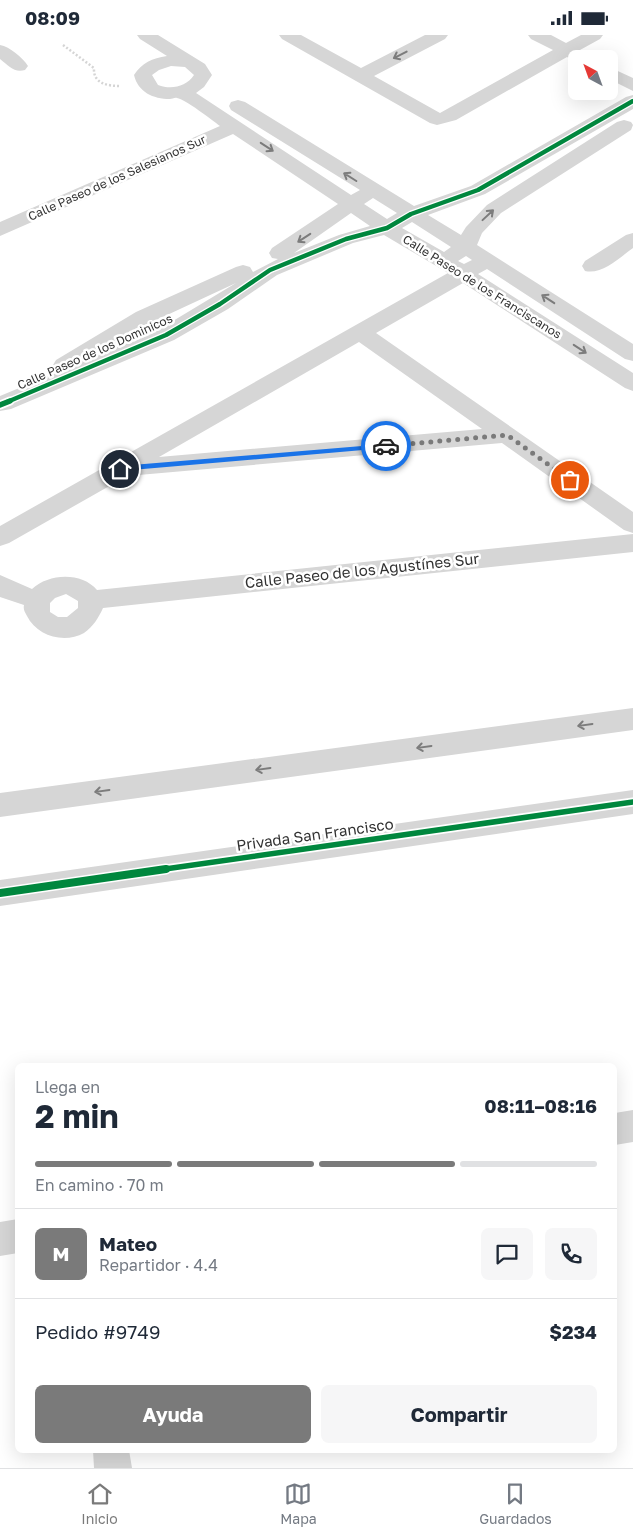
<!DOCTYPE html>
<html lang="es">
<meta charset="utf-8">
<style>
:root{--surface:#fff;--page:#f6f6f7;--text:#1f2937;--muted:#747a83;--line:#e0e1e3;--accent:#7a7a7a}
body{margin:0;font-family:"Golos Text",sans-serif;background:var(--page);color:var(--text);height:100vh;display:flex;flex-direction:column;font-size:19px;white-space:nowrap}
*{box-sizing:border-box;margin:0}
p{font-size:16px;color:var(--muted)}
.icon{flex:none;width:28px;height:28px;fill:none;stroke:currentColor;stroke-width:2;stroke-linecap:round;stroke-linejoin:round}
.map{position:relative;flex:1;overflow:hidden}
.panel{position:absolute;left:15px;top:1028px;width:602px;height:390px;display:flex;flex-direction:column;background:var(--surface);border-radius:8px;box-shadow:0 5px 20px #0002}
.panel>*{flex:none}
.needle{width:32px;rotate:319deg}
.tools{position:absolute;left:568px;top:15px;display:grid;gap:10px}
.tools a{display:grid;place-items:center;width:50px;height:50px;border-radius:8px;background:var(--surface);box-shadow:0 5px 20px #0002;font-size:25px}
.pin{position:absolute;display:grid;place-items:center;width:42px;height:42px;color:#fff;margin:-21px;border:2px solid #fff;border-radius:50%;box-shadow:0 1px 5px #0007}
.courier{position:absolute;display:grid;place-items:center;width:50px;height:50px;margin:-25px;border:4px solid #1a73e8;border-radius:50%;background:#fff;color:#222;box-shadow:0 1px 6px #0007}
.headline em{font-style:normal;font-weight:700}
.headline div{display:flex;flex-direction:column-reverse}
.headline{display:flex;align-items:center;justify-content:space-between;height:85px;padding:0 20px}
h1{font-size:32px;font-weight:700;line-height:38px}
.bar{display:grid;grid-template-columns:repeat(4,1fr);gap:8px 5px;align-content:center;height:60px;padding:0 20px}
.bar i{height:6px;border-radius:4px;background:var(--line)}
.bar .on{background:var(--accent)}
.bar p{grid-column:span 4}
.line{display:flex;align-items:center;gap:12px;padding:0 20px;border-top:1px solid var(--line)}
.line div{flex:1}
.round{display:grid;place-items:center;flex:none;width:52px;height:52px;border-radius:8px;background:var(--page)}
.action{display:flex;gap:10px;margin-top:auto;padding:10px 20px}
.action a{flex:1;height:58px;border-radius:8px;background:var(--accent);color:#fff;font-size:20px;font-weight:700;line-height:58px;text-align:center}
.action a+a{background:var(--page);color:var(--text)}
.status{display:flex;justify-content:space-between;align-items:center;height:35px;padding:0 25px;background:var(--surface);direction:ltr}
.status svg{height:14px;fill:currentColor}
.dock{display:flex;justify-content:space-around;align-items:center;height:70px;border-top:1px solid var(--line);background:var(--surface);font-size:14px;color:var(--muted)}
.dock a{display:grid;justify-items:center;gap:2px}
.dock .on{color:var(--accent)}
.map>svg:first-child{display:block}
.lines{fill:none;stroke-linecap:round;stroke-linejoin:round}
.path{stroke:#d5d5d5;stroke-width:2.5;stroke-dasharray:2 2;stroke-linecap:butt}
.minor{fill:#d6d6d6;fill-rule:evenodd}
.cycleway-far2-casing{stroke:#fff;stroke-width:7}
.cycleway-far1-casing{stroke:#fff;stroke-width:9}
.cycleway-casing{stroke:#fff;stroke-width:11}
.cycleway-far2{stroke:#00873e;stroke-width:4.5}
.cycleway-far1{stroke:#00873e;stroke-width:5.5}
.cycleway{stroke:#00873e;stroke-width:8}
.oneway{stroke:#7c7c7c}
.route{fill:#1a73e8}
.done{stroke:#7a7a7a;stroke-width:5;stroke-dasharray:0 9}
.labels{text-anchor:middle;stroke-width:5;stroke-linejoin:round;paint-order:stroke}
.far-street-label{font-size:12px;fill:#323232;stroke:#fff}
.street-label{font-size:15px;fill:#323232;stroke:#fff}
</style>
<div class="status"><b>08:09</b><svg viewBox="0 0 49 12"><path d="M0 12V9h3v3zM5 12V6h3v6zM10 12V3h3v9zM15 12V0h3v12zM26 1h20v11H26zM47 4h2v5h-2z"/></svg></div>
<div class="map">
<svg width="633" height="1433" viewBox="0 0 633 1433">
<rect width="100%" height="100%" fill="#fff"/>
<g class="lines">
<path class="path" d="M63,10L94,33C93,49 108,51 121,51"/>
<path class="minor" d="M137,0H158L205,29L212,40L204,52L196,58L351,160L360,155L231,75L229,71L231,67L238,65L245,67L414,171L471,151L626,62L633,60V74L485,159L428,180L461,200L466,192L487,170L617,87L624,85L631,87L633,90L631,95L501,178L482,198L477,210L633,309V326L625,324L487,234L478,239L633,338V356L625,353L463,248L376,298L633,477V498L624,495L502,408L127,441L9,508L0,511V491L448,238L384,200L353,208L277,240L228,274L174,305L11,374L0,376V361L60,336L56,335L53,330L56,325L136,277L236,232L243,230L250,232L253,237L278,224L272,223L269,218L272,213L338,169L233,99L0,201V187L220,91C212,85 185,64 177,63C175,62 172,64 170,64C153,64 138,57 134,40C142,28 152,23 167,21L140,4ZM171,31L185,32L194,40C186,52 171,55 158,50L152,40L159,35ZM373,163L397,178L387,184L364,169ZM351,178L370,191L339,200L294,218ZM412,187L451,212L444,217L402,193ZM466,221L472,225L464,229L458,226ZM236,248L158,295L93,322L152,287ZM359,307L482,394L159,422Z
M279,0H301L361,33L425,0H448L445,4L374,41L440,78L553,15L531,4L528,0H551L566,8L581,0H603L600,4L580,15L589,22L588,24H576V27L567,22L456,85L437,90L430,88L282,4Z
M0,10C10,12 22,22 28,31L25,35C14,38 9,31 0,24Z
M609,32L633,43V56L609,44Z
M633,198V213C619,223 602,240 585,236L582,231L585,226L626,200Z
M633,499V517L103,573C99,582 93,592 84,598C64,609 37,601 27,581C25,577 23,575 24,570L0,562V540L32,554C49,538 82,537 97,555ZM66,559L78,566V573L67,582H58L50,577V568L55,563Z
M633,673V695L0,782V758Z
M633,755V779L0,871V845Z
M633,1075V1107L615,1110V1078Z
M18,1184V1218L0,1221V1187Z
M93,1415H129L132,1433H94Z"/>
<g class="cycleway-far2-casing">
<path id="cycleway-far2" d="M7,367L166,300L220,269L270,235L346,204L387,193L411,179L478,155L633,66"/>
</g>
<g class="cycleway-far1-casing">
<path id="cycleway-far1" d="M0,370L10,366
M158,835L633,767"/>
</g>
<g class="cycleway-casing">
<path id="cycleway" d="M0,858L166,834"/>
</g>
<use href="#cycleway-far2" class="cycleway-far2"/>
<use href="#cycleway-far1" class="cycleway-far1"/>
<use href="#cycleway" class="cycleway"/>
</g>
<defs><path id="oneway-shaft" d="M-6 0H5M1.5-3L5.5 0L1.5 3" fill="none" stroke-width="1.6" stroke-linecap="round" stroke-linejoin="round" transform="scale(1.25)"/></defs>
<g class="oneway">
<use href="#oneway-shaft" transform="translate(400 20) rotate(153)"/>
<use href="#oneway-shaft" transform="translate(267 112) rotate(33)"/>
<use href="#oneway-shaft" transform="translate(350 142) rotate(-148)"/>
<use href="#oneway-shaft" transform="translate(488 180) rotate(-43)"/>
<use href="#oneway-shaft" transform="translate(304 203) rotate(147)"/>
<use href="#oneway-shaft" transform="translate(548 264) rotate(-147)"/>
<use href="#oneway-shaft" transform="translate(580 314) rotate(33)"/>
<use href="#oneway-shaft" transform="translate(585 690) rotate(172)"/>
<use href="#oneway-shaft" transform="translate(424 712) rotate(172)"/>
<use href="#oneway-shaft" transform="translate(263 734) rotate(172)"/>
<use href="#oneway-shaft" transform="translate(102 756) rotate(172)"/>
</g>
<path class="route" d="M386,409L389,411L386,413L120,436L117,434L120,431Z"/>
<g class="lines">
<path class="done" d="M386,411L507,400L570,445"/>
</g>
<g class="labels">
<g class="far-street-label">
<text transform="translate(117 143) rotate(-24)" y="4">Calle Paseo de los Salesianos Sur</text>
<text transform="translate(482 252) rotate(32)" y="4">Calle Paseo de los Franciscanos</text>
<text transform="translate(95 317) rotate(-24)" y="4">Calle Paseo de los Dominicos</text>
</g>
<g class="street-label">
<text transform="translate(362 536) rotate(-6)" y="5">Calle Paseo de los Agustínes Sur</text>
<text transform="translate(315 800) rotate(-8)" y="5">Privada San Francisco</text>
</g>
</g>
</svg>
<div class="tools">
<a><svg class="needle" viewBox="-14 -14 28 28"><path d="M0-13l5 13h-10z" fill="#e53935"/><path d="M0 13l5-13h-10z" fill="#747a83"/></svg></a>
</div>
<div class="pin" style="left:570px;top:445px;background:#ea580c"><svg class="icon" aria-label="bag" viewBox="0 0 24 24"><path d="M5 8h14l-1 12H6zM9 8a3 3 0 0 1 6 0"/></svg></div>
<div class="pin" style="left:120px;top:434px;background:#1f2937"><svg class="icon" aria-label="home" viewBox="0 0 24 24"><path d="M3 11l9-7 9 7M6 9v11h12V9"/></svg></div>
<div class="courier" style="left:386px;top:411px"><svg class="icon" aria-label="car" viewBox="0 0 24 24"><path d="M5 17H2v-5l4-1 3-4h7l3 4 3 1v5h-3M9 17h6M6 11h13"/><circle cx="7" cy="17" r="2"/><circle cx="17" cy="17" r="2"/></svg></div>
<section class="panel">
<div class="headline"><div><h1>2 min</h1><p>Llega en</p></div><em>08:11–08:16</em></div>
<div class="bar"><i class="on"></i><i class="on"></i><i class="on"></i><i></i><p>En camino · 70 m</p></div>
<div class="line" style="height:90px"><b class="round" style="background:var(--accent);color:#fff">M</b><div><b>Mateo</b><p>Repartidor · 4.4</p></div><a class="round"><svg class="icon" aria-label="chat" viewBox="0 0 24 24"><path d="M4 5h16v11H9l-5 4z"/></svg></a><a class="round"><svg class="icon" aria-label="phone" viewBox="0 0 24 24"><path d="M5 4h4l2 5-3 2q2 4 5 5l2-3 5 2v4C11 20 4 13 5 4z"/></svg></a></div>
<div class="line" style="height:65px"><div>Pedido #9749</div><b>$234</b></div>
<div class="action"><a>Ayuda</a><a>Compartir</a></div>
</section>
</div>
<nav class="dock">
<a class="on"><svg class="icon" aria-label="home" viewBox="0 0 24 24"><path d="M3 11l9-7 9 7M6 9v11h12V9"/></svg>Inicio</a>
<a><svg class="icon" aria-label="map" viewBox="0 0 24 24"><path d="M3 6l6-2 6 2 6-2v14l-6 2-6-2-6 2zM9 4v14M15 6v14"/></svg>Mapa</a>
<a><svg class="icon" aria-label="saved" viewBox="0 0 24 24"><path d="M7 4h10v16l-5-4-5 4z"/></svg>Guardados</a>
</nav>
